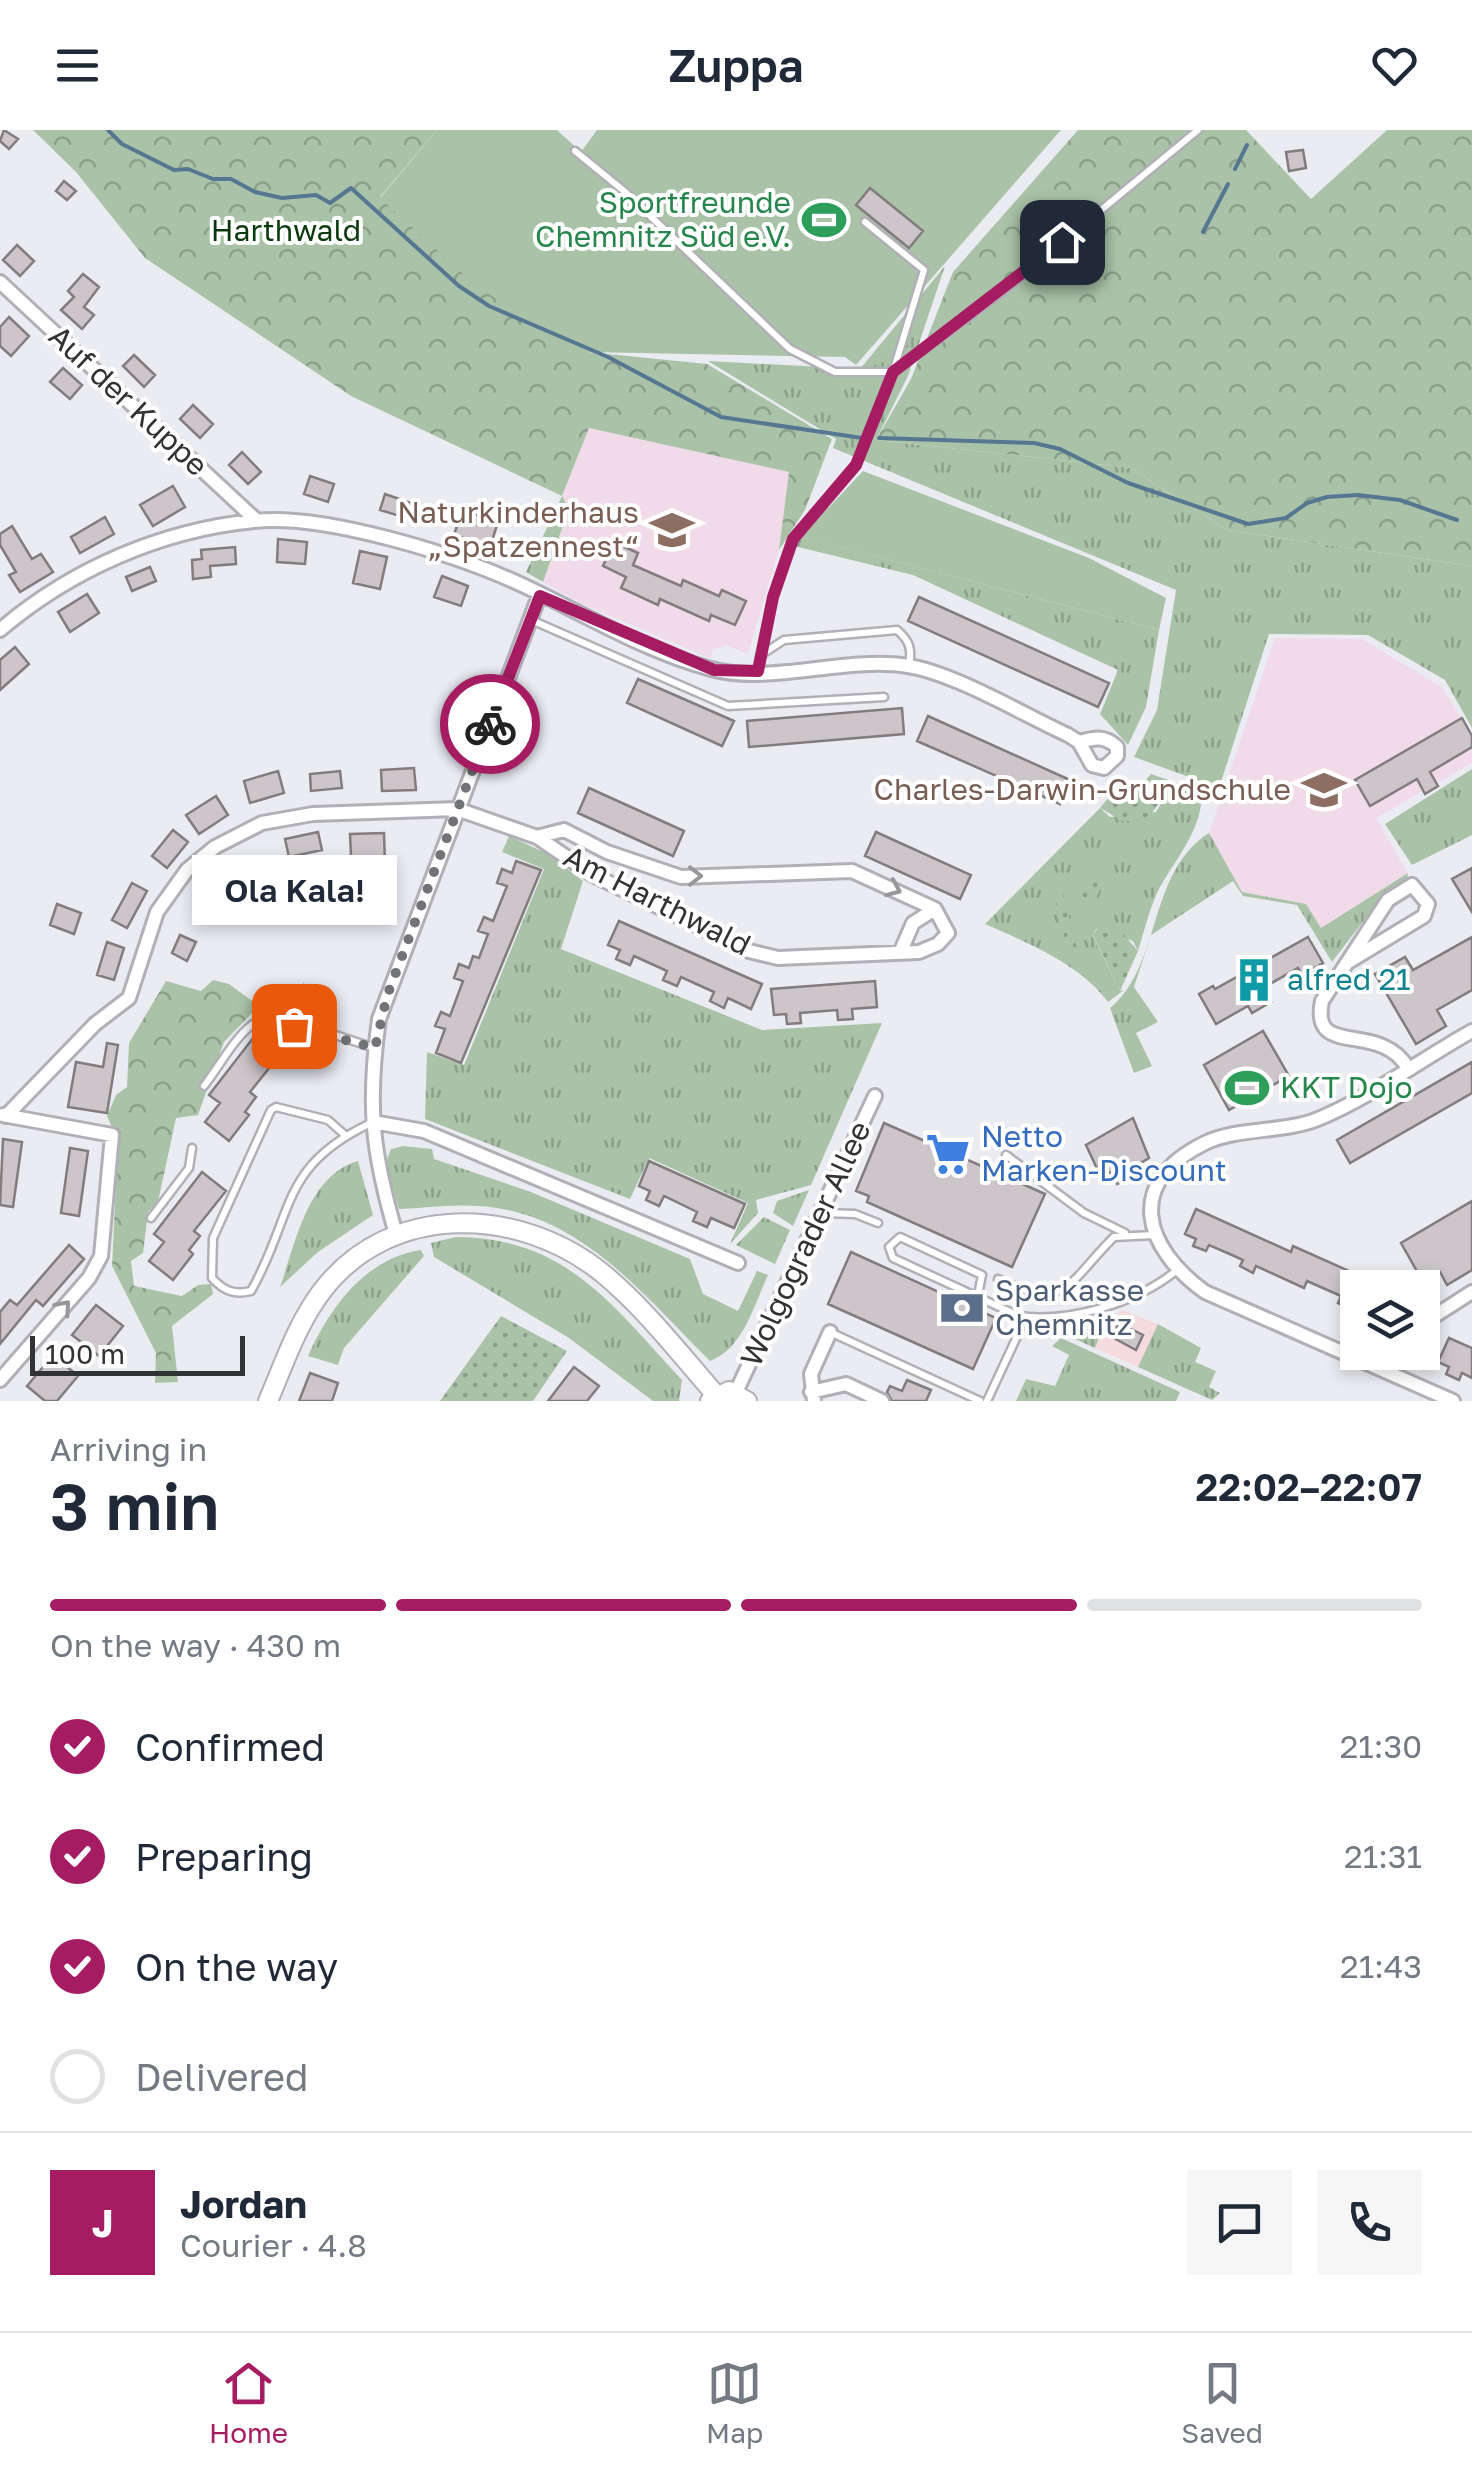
<!DOCTYPE html>
<meta charset="utf-8">
<style>
:root{--surface:#fff;--page:#f6f6f7;--text:#1f2937;--muted:#747a83;--line:#e0e1e3;--accent:#a61c63}
body{margin:0;font-family:"Golos Text",sans-serif;background:var(--page);color:var(--text);height:100vh;display:flex;flex-direction:column;font-size:38px;white-space:nowrap}
*{box-sizing:border-box;margin:0}
p{font-size:32px;color:var(--muted)}
.icon{flex:none;width:55px;height:55px;fill:none;stroke:currentColor;stroke-width:2;stroke-linecap:round;stroke-linejoin:round}
.map{position:relative;height:1271px;overflow:hidden}
.drawer{display:flex;flex-direction:column;background:var(--surface);flex:1}
.drawer>*{flex:none}
.tools{position:absolute;left:1340px;top:1140px;display:grid;gap:20px}
.tools a{display:grid;place-items:center;width:100px;height:100px;border-radius:0px;background:var(--surface);box-shadow:0 5px 15px #0003;font-size:50px}
.scale{position:absolute;left:30px;bottom:25px;width:215px;box-sizing:border-box;padding-left:10px;border:5px solid #313234;border-top:0;font-size:28px;line-height:35px;white-space:nowrap;color:#313234;-webkit-text-stroke:8px #fff;paint-order:stroke}
.pin{position:absolute;display:grid;place-items:center;width:85px;height:85px;color:#fff;margin:-42px;border-radius:20px;box-shadow:0 5px 15px #0006}
.courier{position:absolute;display:grid;place-items:center;width:100px;height:100px;margin:-50px;border:8px solid #a61c63;border-radius:50%;background:#fff;color:#222;box-shadow:0 2px 12px #0007}
.bubble{position:absolute;height:70px;border-radius:0px;background:var(--surface);box-shadow:0 5px 15px #0003;font-size:32px;font-weight:600;line-height:70px;text-align:center}
.head em{font-style:normal;font-weight:600}
.head div{display:flex;flex-direction:column-reverse}
.head{display:flex;align-items:center;justify-content:space-between;height:170px;padding:0 50px}
h1{font-size:65px;font-weight:600;line-height:75px}
.bar{display:grid;grid-template-columns:repeat(4,1fr);gap:15px 10px;align-content:center;height:120px;padding:0 50px}
.bar i{height:12px;border-radius:8px;background:var(--line)}
.bar .current{background:var(--accent)}
.bar p{grid-column:span 4}
.line{display:flex;align-items:center;gap:25px;padding:0 50px;border-top:2px solid var(--line)}
.line div{flex:1}
.round{display:grid;place-items:center;flex:none;width:105px;height:105px;border-radius:0px;background:var(--page)}
ol{padding:0 50px;list-style:none}
li{display:flex;align-items:center;gap:30px;height:110px}
li p{margin-inline-start:auto}
li .icon{padding:10px;border-radius:50%;background:var(--accent);color:#fff;stroke-width:4}
li:last-child{color:var(--muted)}
li i{width:55px;height:55px;border:5px solid var(--line);border-radius:50%}
header{display:flex;justify-content:space-between;align-items:center;height:130px;padding:0 50px;background:var(--surface);font-size:45px;font-weight:600}
.menu{display:flex;justify-content:space-around;align-items:center;height:140px;border-top:2px solid var(--line);background:var(--surface);font-size:28px;color:var(--muted)}
.menu a{display:grid;justify-items:center;gap:5px}
.menu .current{color:var(--accent)}
.map>svg:first-child{display:block}
.commercial{fill:#f5dbde}
.education{fill:#f1dbe8}
.grass{fill:url(#grass-tufts)}
.forest{fill:url(#forest-crowns)}
.park{fill:url(#park-dots)}
.garden{fill:#aac3a8}
.lines{fill:none;stroke-linecap:round;stroke-linejoin:round}
.stream{stroke:#567792;stroke-width:4}
.building{fill:#ccc5c9;stroke:#827c7f;stroke-width:2.5}
.lane-casing{stroke:#b0b0b6;stroke-width:11}
.street-casing{stroke:#b0b0b6;stroke-width:18}
.secondary-casing{stroke:#b0b0b6;stroke-width:22}
.lane{stroke:#fff;stroke-width:6}
.street{stroke:#fff;stroke-width:12}
.secondary{stroke:#fff;stroke-width:18}
.oneway{stroke:#98989a}
.done{stroke:#727376;stroke-width:10;stroke-dasharray:0 18}
.route{stroke:#a61c63;stroke-width:12}
.labels{text-anchor:middle;stroke-width:8;stroke-linejoin:round;paint-order:stroke}
.leisure-label{font-size:30px;fill:#27864d;stroke:#fff;text-anchor:end}
.park-label{font-size:30px;fill:#0b390e;stroke:#fff}
.street-label{font-size:30px;fill:#313234;stroke:#fff}
.education-label{font-size:30px;fill:#785e54;stroke:#fff;text-anchor:end}
.culture-label{font-size:30px;fill:#0d838f;stroke:#fff;text-anchor:start}
.shop-label{font-size:30px;fill:#366cbe;stroke:#fff;text-anchor:start}
.service-label{font-size:30px;fill:#4e5e75;stroke:#fff;text-anchor:start}
</style>
<header><svg class="icon" aria-label="menu" viewBox="0 0 24 24"><path d="M4 6h16M4 12h16M4 18h16"/></svg>Zuppa<svg class="icon" aria-label="heart" viewBox="0 0 24 24"><path d="M12 20l-8-8c-3-5 5-10 8-4 3-6 11-1 8 4z"/></svg></header>
<div class="map">
<svg width="1472" height="1271" viewBox="0 0 1472 1271">
<defs>
<pattern id="grass-tufts" width="24" height="20" patternUnits="userSpaceOnUse" patternTransform="scale(2.5)"><rect width="24" height="20" fill="#aac3a8"/><path d="M3 7l-1-3M5 7V3M7 7l1-3M15 17l-1-3M17 17v-4M19 17l1-3" fill="none" stroke="#8b9f8a"/></pattern>
<pattern id="forest-crowns" width="20" height="18" patternUnits="userSpaceOnUse" patternTransform="scale(2.5)"><rect width="20" height="18" fill="#aac3a8"/><path d="M2 6a3 3 0 1 1 6 0M12 15a3 3 0 1 1 6 0" fill="none" stroke="#8b9f8a"/></pattern>
<pattern id="park-dots" width="8" height="8" patternUnits="userSpaceOnUse" patternTransform="scale(2.5)"><rect width="8" height="8" fill="#aac3a8"/><path d="M2 2h.1M6 6h.1" fill="none" stroke="#8b9f8a" stroke-width="1.8" stroke-linecap="round"/></pattern>
</defs>
<rect width="100%" height="100%" fill="#ebecf2"/>
<path class="commercial" d="M1122,1180L1158,1194L1138,1237L1095,1218L1105,1193Z"/>
<path class="education" d="M589,298L790,342L779,420L748,524L726,515L713,520L710,528L582,474L543,452L569,380L562,366Z
M1275,508L1362,509L1442,557L1472,606V633L1376,688L1408,743L1320,799L1306,774L1242,762L1209,703Z"/>
<path class="grass" d="M945,136L908,246L876,310L1131,338L1227,400L1472,436V598L1445,550L1368,505L1269,504L1219,658L1134,627L1157,580L1176,460L833,318L836,309L708,231L860,239Z
M562,366L569,379L543,452L526,442Z
M822,377H829L802,407L1159,500L1146,577L1128,615L1100,584L1118,540L913,445L794,416Z
M1472,639V705L1412,735L1385,694Z
M1174,652L1201,662C1205,697 1173,732 1158,761C1149,780 1144,802 1138,821L1133,811L1096,799L1093,806L1120,861L1124,860L1108,872C1080,834 1028,813 985,794L1100,678L1110,687L1156,682Z
M1209,703L1242,762L1306,774L1321,798L1408,743L1407,750L1385,763L1332,832L1297,775L1243,766L1233,751L1151,805L1134,857L1158,892L1136,903L1152,936L1134,943L1110,878C1162,836 1147,742 1209,703Z
M509,706L548,724L583,751L561,819L762,900L882,893L811,1055L756,1070L758,1083L730,1114L748,1073L649,1028L630,1069L425,989L427,922L464,935L544,739L502,722Z
M403,1016L432,1019L434,1029L531,1062L690,1129L703,1164L738,1181L757,1141L768,1145C754,1175 743,1219 710,1231C643,1165 579,1081 477,1076C451,1074 424,1078 399,1079L385,1034L391,1019Z
M358,1031L373,1085L318,1122L280,1157C296,1113 307,1046 358,1031Z
M809,1060L793,1096L773,1083L777,1071Z
M764,1087L790,1100L775,1134L736,1115Z
M456,1107C567,1108 612,1175 682,1250L679,1271H653L569,1208L434,1127L431,1113Z
M421,1120L424,1126L344,1218L338,1235L308,1226C329,1179 365,1128 421,1120Z
M1099,1190L1105,1193L1095,1218L1068,1206Z
M1158,1194L1201,1218L1195,1232L1216,1241L1209,1257L1220,1263L1212,1270L1138,1237Z
M1061,1208L1180,1262L1176,1271H1016L1026,1249L1055,1256L1069,1225L1052,1216Z"/>
<path class="forest" d="M33,0H437L380,67L588,222L707,234L832,309L805,380L779,420L789,342L589,298L562,366L351,266L145,128L76,42Z
M1078,0H1246L1311,69L1387,0H1472V436L1227,400L1131,338L876,310L911,249L953,142Z
M213,850L229,854L259,876L224,912L198,985L176,988L158,1072L148,1082L143,1123L131,1131L134,1156L182,1166L198,1155L211,1154L213,1164L172,1196L178,1252L155,1253L156,1223L112,1136L118,1011L107,986L116,965L127,957L129,913L166,851L201,861Z"/>
<path class="park" d="M1151,644L1174,652L1149,687L1124,692L1100,678L1108,668L1133,665Z
M1085,749L1095,750L1100,759L1096,768L1082,778L1069,763L1077,761Z
M1063,763L1078,823L1069,825L1054,765Z
M1101,793L1118,798L1138,821L1120,861L1093,805Z
M501,1186L567,1221L533,1271H440Z"/>
<path class="garden" d="M437,0H557L581,22L597,0H1061L856,235L845,227L588,222L478,158L380,68Z
M863,341L1089,428L1166,468L1159,500L801,407Z"/>
<g class="lines">
<path class="stream" d="M108,0L122,14L174,40L188,39L213,49H231L255,62L282,68L316,65L330,73L351,58L459,156L489,176L608,227L721,287L862,308
M1235,39L1247,15
M1203,102L1228,54
M879,308L1034,313L1060,319L1128,353L1248,394L1286,388L1307,373L1327,367L1358,365L1400,370L1457,390"/>
</g>
<path class="building" d="M4,0L18,9L9,19L0,11Z
M1303,20L1306,38L1289,41L1286,22Z
M64,51L76,61L67,70L56,61Z
M870,58L923,101L909,118L856,75Z
M17,115L34,131L20,146L3,130Z
M83,144L99,157L84,177L94,185L82,199L61,180L74,167L68,161Z
M9,187L29,206L11,226L0,216V197Z
M134,225L155,245L144,257L123,236Z
M63,238L82,255L70,269L50,252Z
M193,275L213,294L200,308L180,289Z
M242,322L261,342L248,354L229,335Z
M310,346L334,354L328,372L304,364Z
M173,356L185,377L153,396L140,375Z
M385,364L411,373L406,388L380,380Z
M462,380L498,392L490,417L454,405Z
M105,387L114,404L80,423L71,407Z
M12,396L32,429L41,424L53,442L20,462L9,445L16,442L0,415V404Z
M278,409L307,412L305,434L277,432Z
M614,412L638,423L633,435L681,456L683,450L719,466L722,460L746,471L735,495L711,485L709,491L660,469L658,475L621,458L626,447L603,436Z
M235,417L236,434L210,436L211,447L193,449L192,430L202,429L201,420Z
M360,421L387,427L380,459L353,453Z
M150,437L156,451L132,461L126,447Z
M442,446L468,456L461,476L434,467Z
M87,464L99,483L70,502L58,482Z
M919,467L1109,553L1098,577L908,491Z
M15,517L29,534L0,560V530Z
M638,549L734,591L722,616L627,573Z
M902,578L904,604L749,617L747,591Z
M928,586L1070,650L1060,674L917,611Z
M1462,588L1472,606V617L1430,642L1438,656L1425,664L1417,649L1370,676L1355,650Z
M414,638L416,660L382,661L381,640Z
M278,641L284,663L250,673L244,651Z
M340,641L342,658L311,661L310,644Z
M589,658L684,701L673,726L578,683Z
M216,666L228,685L199,704L186,685Z
M173,700L188,712L167,738L152,726Z
M318,702L322,720L289,727L285,709Z
M876,702L971,745L960,769L865,726Z
M384,703L385,734H370V746L352,747L350,704Z
M237,727L247,740L219,762L209,749Z
M516,731L541,740L461,933L436,923L445,899L435,896L441,882L450,886L463,851L454,848L459,834L469,838L473,826L479,828L488,804L478,801L484,787L493,791L507,756L497,753L502,739L512,743Z
M1472,738V782L1452,749Z
M132,753L147,761L127,798L112,790Z
M57,774L81,783L74,804L50,795Z
M619,791L762,854L751,879L728,868L724,878L710,871L714,862L681,847L677,856L663,850L667,841L634,826L630,835L616,829L620,820L608,815Z
M180,805L196,812L187,831L172,823Z
M1308,807L1323,833L1302,845L1298,838L1263,858L1271,872L1252,883L1248,876L1216,894L1199,864L1213,856L1215,859Z
M1472,807V860L1437,880L1446,896L1416,914L1375,844L1405,827L1413,840Z
M107,812L124,818L114,850L97,845Z
M875,851L877,877L852,879L853,889L838,890L837,880L800,883L801,893L787,894L786,884L774,885L771,859Z
M304,855L331,870L318,893L291,880Z
M1263,901L1289,946L1229,980L1204,935Z
M257,903L282,922L250,962L256,967L245,982L249,985L229,1011L205,992L220,973L209,965Z
M107,913L118,915L107,983L68,977L76,932L103,937Z
M1472,932V963L1350,1033L1337,1010Z
M1133,988L1149,1028L1129,1040L1132,1048L1117,1054L1112,1042L1101,1047L1086,1015Z
M884,993L1045,1064L1012,1137L867,1072L869,1066L856,1061Z
M3,1009L22,1012L13,1077L0,1075Z
M70,1018L88,1021L79,1086L61,1083Z
M649,1031L745,1074L734,1098L711,1088L707,1097L693,1091L697,1082L664,1066L659,1076L646,1070L650,1061L639,1056Z
M202,1042L226,1061L194,1101L200,1106L189,1120L193,1124L173,1150L149,1131L164,1112L154,1104Z
M1472,1071V1140L1447,1155L1440,1142L1423,1152L1401,1113Z
M1196,1079L1291,1122L1293,1116L1387,1158H1358V1174L1351,1179L1338,1173L1341,1166L1307,1151L1304,1158L1256,1136L1253,1143L1240,1136L1243,1130L1232,1125L1209,1115L1206,1121L1193,1116L1196,1109L1185,1104Z
M69,1115L84,1129L43,1176L36,1170L0,1214V1182L10,1170L17,1175Z
M851,1122L996,1188L973,1239L828,1174Z
M96,1175L123,1196L99,1226L72,1205Z
M1119,1193L1143,1205L1136,1220L1112,1207Z
M1449,1208L1472,1218V1248L1462,1243L1459,1250L1446,1244L1449,1237L1438,1232Z
M53,1225L78,1246L57,1271H45L27,1256Z
M574,1237L599,1256L587,1271H548Z
M310,1243L338,1253L332,1271H299Z
M907,1250L931,1260L926,1271H892L887,1262L890,1256L902,1261Z"/>
<g class="lines">
<g class="lane-casing">
<path id="lane" d="M575,21L624,61L790,219L835,242H893L924,140L865,92
M529,489L728,576L884,567
M761,525L784,510L897,500C910,511 912,519 909,535
M757,541L773,467L793,409L856,335L893,242L1002,162L1198,0
M204,956C219,937 234,908 253,894C272,881 351,910 374,918
M345,1005L328,990L276,977L271,980L213,1108L212,1148C224,1161 234,1165 251,1161C295,1084 278,1037 371,993
M1006,1025L1084,1083L1125,1103
M822,1083L855,1084L878,1093
M151,1088L189,1038L192,1018
M998,1149C1068,1182 1068,1152 1114,1107L1154,1105
M978,1165L982,1145L900,1107L889,1117L893,1128L1019,1186L1021,1198L987,1271
M1019,1186C1070,1193 1136,1173 1176,1141
M832,1203L980,1271"/>
</g>
<g class="street-casing">
<path id="street" d="M0,152L256,390
M0,500C70,440 161,400 254,391C323,383 454,424 518,453C581,482 643,521 711,539C770,555 847,526 908,536C954,543 1024,585 1068,605L1079,612L1092,635L1104,638L1117,626V617C1104,605 1094,608 1079,612
M537,707L564,700L607,722L681,747L852,741L935,779
M1348,832L1424,786L1428,774L1412,755L1388,770L1322,871C1310,930 1379,889 1408,938
M6,986L95,894L129,868L157,782L187,740L215,717L262,693L313,684L457,679L537,707L593,745L749,821L778,828L919,822L938,814L948,803L935,779L913,793L900,823
M373,992L424,1001L738,1133
M396,1104C372,1022 367,975 379,889L539,466
M1422,1194L1472,1162
M1390,1241L1400,1222
M0,1250L89,1148L101,1126L112,1005L3,985
M736,1262L875,966
M811,1262L846,1254L882,1271
M814,1271L811,1244L830,1202
M1453,1271L1205,1162C1144,1118 1123,1053 1205,1013C1239,997 1283,1003 1318,989C1371,967 1422,929 1472,901"/>
</g>
<g class="secondary-casing">
<path id="secondary" d="M268,1271C284,1234 297,1194 322,1161C390,1072 518,1076 601,1142C644,1177 680,1224 716,1265
M710,1271L729,1261L747,1271"/>
</g>
<use href="#lane" class="lane"/>
<use href="#street" class="street"/>
<use href="#secondary" class="secondary"/>
</g>
<defs><path id="oneway-chevron" d="M-2-3.5L2.5 0L-2 3.5" fill="none" stroke-width="1.6" stroke-linecap="round" stroke-linejoin="round" transform="scale(2.5)"/></defs>
<g class="oneway">
<use href="#oneway-chevron" transform="translate(695 746)"/>
<use href="#oneway-chevron" transform="translate(894 759) rotate(23)"/>
<use href="#oneway-chevron" transform="translate(64 1177) rotate(-49)"/>
</g>
<g class="lines">
<path class="done" d="M294,896L375,918L387,866L490,594"/>
<path class="route" d="M490,594L540,466L714,540L758,541L773,467L793,409L856,335L893,242L1062,112"/>
</g>
<defs>
<g id="stadium-bare" transform="scale(3.45)"><path d="M0-5a6.5 5 0 1 0 0 10a6.5 5 0 1 0 0-10ZM-3.5-1.8h7v3.6h-7Z" fill="#2e9e5b" stroke="#fff" stroke-width="2.5" paint-order="stroke"/></g>
<g id="school-bare" transform="scale(3.45)"><path d="M0-5L7-2L0 1L-7-2ZM-4 1L0 2.5L4 1V4Q0 6-4 4Z" fill="#8d6e63" stroke="#fff" stroke-width="2.5" paint-order="stroke"/></g>
<g id="building-bare" transform="scale(3.45)"><path d="M-4-6H4V6H1V3H-1V6H-4ZM-2.5-4.3h1.7v1.8h-1.7ZM.8-4.3h1.7v1.8H.8ZM-2.5-1h1.7V.8h-1.7ZM.8-1h1.7V.8H.8Z" fill="#0f9aa8" stroke="#fff" stroke-width="2.5" paint-order="stroke"/></g>
<g id="supermarket-bare" transform="scale(3.45)"><path d="M-6-5.5h2.5l.6 2H6L4.5 2H-2.5L-4.4-4H-6ZM-1.5 3.2a1.3 1.3 0 1 0 .1 0ZM3 3.2a1.3 1.3 0 1 0 .1 0Z" fill="#3f7fe0" stroke="#fff" stroke-width="2.5" paint-order="stroke"/></g>
<g id="bank-bare" transform="scale(3.45)"><path d="M-6-4H6V4H-6ZM0-2.3a2.3 2.3 0 1 0 0 4.6a2.3 2.3 0 1 0 0-4.6Z" fill="#5c6f8a" stroke="#fff" stroke-width="2.5" paint-order="stroke"/></g>
</defs>
<g fill-rule="evenodd">
<use href="#stadium-bare" x="824" y="90"/>
<use href="#school-bare" x="672" y="400"/>
<use href="#school-bare" x="1324" y="660"/>
<use href="#building-bare" x="1254" y="850"/>
<use href="#stadium-bare" x="1247" y="958"/>
<use href="#supermarket-bare" x="948" y="1024"/>
<use href="#bank-bare" x="962" y="1178"/>
</g>
<g class="labels">
<g class="leisure-label">
<text x="791" y="83">Sportfreunde<tspan x="791" dy="34">Chemnitz Süd e.V.</tspan></text>
<text x="1280" y="968" text-anchor="start">KKT Dojo</text>
</g>
<g class="park-label">
<text x="286" y="111">Harthwald</text>
</g>
<g class="street-label">
<text transform="translate(128 271) rotate(43)" y="10">Auf der Kuppe</text>
<text transform="translate(657 771) rotate(27)" y="10">Am Harthwald</text>
<text transform="translate(806 1114) rotate(-65)" y="10">Wolgograder Allee</text>
</g>
<g class="education-label">
<text x="639" y="393">Naturkinderhaus<tspan x="639" dy="34">„Spatzennest“</tspan></text>
<text x="1291" y="670">Charles-Darwin-Grundschule</text>
</g>
<g class="culture-label">
<text x="1287" y="860">alfred 21</text>
</g>
<g class="shop-label">
<text x="981" y="1017">Netto<tspan x="981" dy="34">Marken-Discount</tspan></text>
</g>
<g class="service-label">
<text x="995" y="1171">Sparkasse<tspan x="995" dy="34">Chemnitz</tspan></text>
</g>
</g>
</svg>
<div class="tools">
<a><svg class="icon" aria-label="layers" viewBox="0 0 24 24"><path d="M12 4l9 5-9 5-9-5zM3 14l9 5 9-5"/></svg></a>
</div>
<div class="scale">100 m</div>
<div class="pin" style="left:294px;top:896px;background:#ea580c"><svg class="icon" aria-label="bag" viewBox="0 0 24 24"><path d="M5 8h14l-1 12H6zM9 8a3 3 0 0 1 6 0"/></svg></div>
<div class="pin" style="left:1062px;top:112px;background:#1f2937"><svg class="icon" aria-label="home" viewBox="0 0 24 24"><path d="M3 11l9-7 9 7M6 9v11h12V9"/></svg></div>
<div class="courier" style="left:490px;top:594px"><svg class="icon" aria-label="bike" viewBox="0 0 24 24"><circle cx="6" cy="16" r="4"/><circle cx="18" cy="16" r="4"/><path d="M6 16l4-8h5l3 8M10 8l3 8H6M13 5h3"/></svg></div>
<div class="bubble" style="left:192px;top:725px;width:205px">Ola Kala!</div>
</div>
<section class="drawer">
<div class="head"><div><h1>3 min</h1><p>Arriving in</p></div><em>22:02–22:07</em></div>
<div class="bar"><i class="current"></i><i class="current"></i><i class="current"></i><i></i><p>On the way · 430 m</p></div>
<ol>
<li><svg class="icon" aria-label="check" viewBox="0 0 24 24"><path d="M5 12l5 5 9-10"/></svg>Confirmed<p>21:30</p></li>
<li><svg class="icon" aria-label="check" viewBox="0 0 24 24"><path d="M5 12l5 5 9-10"/></svg>Preparing<p>21:31</p></li>
<li><svg class="icon" aria-label="check" viewBox="0 0 24 24"><path d="M5 12l5 5 9-10"/></svg>On the way<p>21:43</p></li>
<li><i></i>Delivered</li>
</ol>
<div class="line" style="height:180px"><b class="round" style="background:var(--accent);color:#fff">J</b><div><b>Jordan</b><p>Courier · 4.8</p></div><a class="round"><svg class="icon" aria-label="chat" viewBox="0 0 24 24"><path d="M4 5h16v11H9l-5 4z"/></svg></a><a class="round"><svg class="icon" aria-label="phone" viewBox="0 0 24 24"><path d="M5 4h4l2 5-3 2q2 4 5 5l2-3 5 2v4C11 20 4 13 5 4z"/></svg></a></div>
</section>
<nav class="menu">
<a class="current"><svg class="icon" aria-label="home" viewBox="0 0 24 24"><path d="M3 11l9-7 9 7M6 9v11h12V9"/></svg>Home</a>
<a><svg class="icon" aria-label="map" viewBox="0 0 24 24"><path d="M3 6l6-2 6 2 6-2v14l-6 2-6-2-6 2zM9 4v14M15 6v14"/></svg>Map</a>
<a><svg class="icon" aria-label="saved" viewBox="0 0 24 24"><path d="M7 4h10v16l-5-4-5 4z"/></svg>Saved</a>
</nav>
